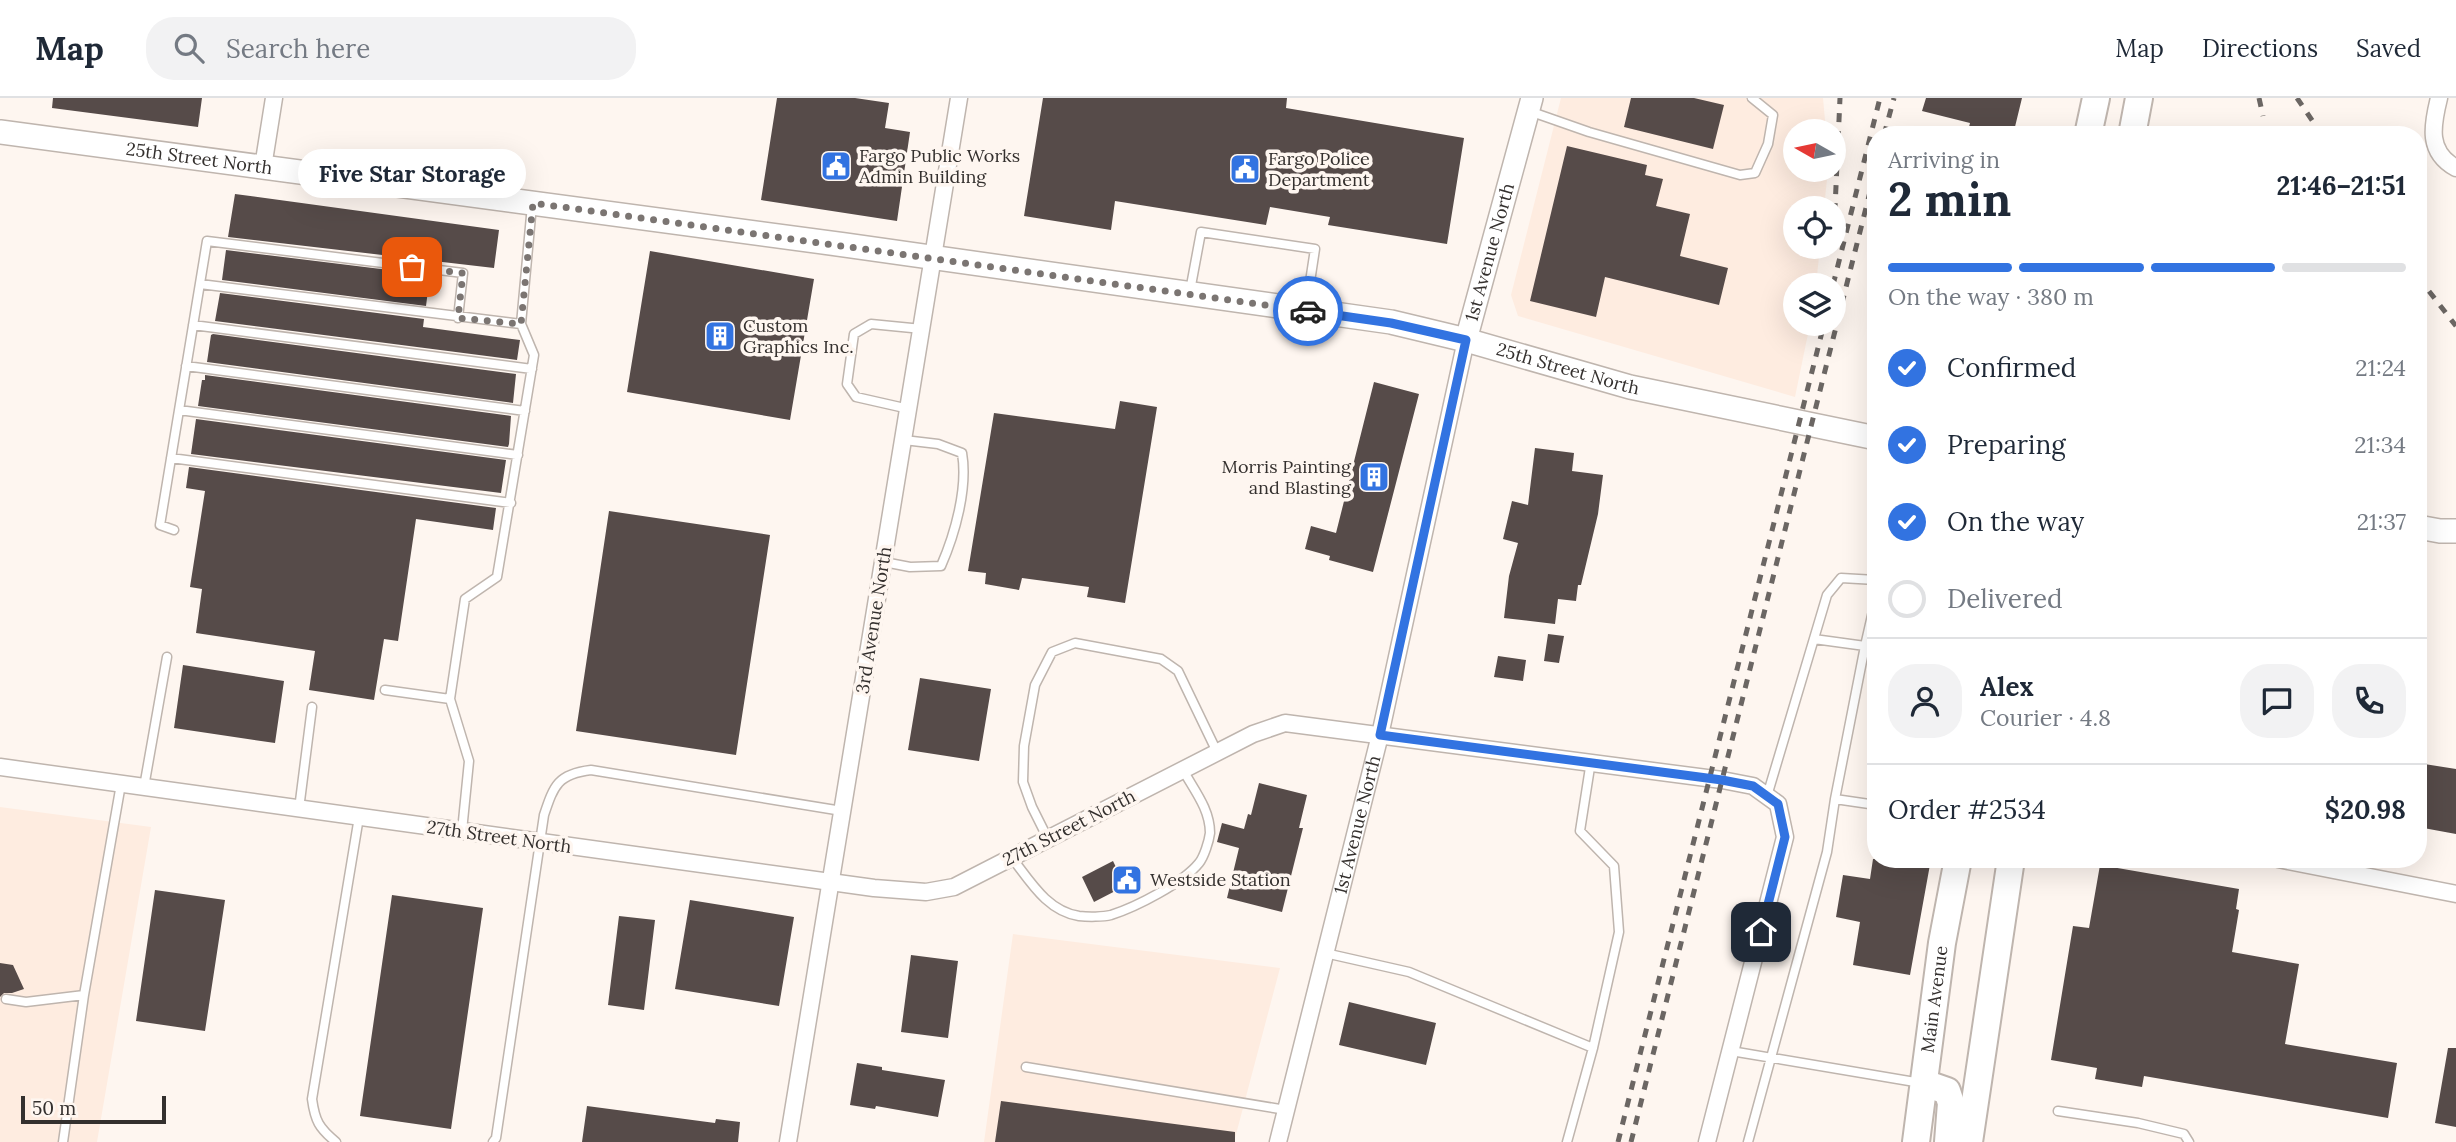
<!DOCTYPE html>
<meta charset="utf-8">
<style>
:root{--surface:#fff;--page:#f2f2f3;--text:#1f2937;--muted:#747a83;--line:#e0e1e3;--accent:#3273e1}
body{margin:0;font-family:Lora,serif;background:var(--page);color:var(--text);height:100vh;display:flex;flex-direction:column;font-size:26px;white-space:nowrap}
*{box-sizing:border-box;margin:0}
p{font-size:23px;color:var(--muted)}
.icon{flex:none;width:38px;height:38px;fill:none;stroke:currentColor;stroke-width:2;stroke-linecap:round;stroke-linejoin:round}
.map{position:relative;flex:1;overflow:hidden}
.drawer{position:absolute;left:1867px;top:28px;width:560px;height:742px;display:flex;flex-direction:column;background:var(--surface);border-radius:28px;box-shadow:0 7px 28px #0002}
.drawer>*{flex:none}
.needle{width:46px;rotate:279deg}
.tools{position:absolute;left:1783px;top:21px;display:grid;gap:14px}
.tools a{display:grid;place-items:center;width:63px;height:63px;border-radius:50%;background:var(--surface);box-shadow:0 7px 28px #0002;font-size:35px}
.scale{position:absolute;left:21px;bottom:18px;width:145px;box-sizing:border-box;padding-left:7px;border:4px solid #34302e;border-top:0;font-size:19px;line-height:24px;white-space:nowrap;color:#34302e;-webkit-text-stroke:5px #fef6f0;paint-order:stroke}
.pin{position:absolute;display:grid;place-items:center;width:60px;height:60px;color:#fff;margin:-30px;border-radius:14px;box-shadow:0 4px 10px #0006}
.courier{position:absolute;display:grid;place-items:center;width:70px;height:70px;margin:-35px;border:5px solid #3273e1;border-radius:50%;background:#fff;color:#222;box-shadow:0 2px 9px #0007}
.bubble{position:absolute;height:49px;border-radius:24px;background:var(--surface);box-shadow:0 7px 28px #0002;font-size:23px;font-weight:700;line-height:49px;text-align:center}
.head em{font-style:normal;font-weight:700}
.head div{display:flex;flex-direction:column-reverse}
.head{display:flex;align-items:center;justify-content:space-between;height:119px;padding:0 21px}
h1{font-size:46px;font-weight:700;line-height:52px}
.bar{display:grid;grid-template-columns:repeat(4,1fr);gap:10px 7px;align-content:center;height:84px;padding:0 21px}
.bar i{height:9px;border-radius:5px;background:var(--line)}
.bar .active{background:var(--accent)}
.bar p{grid-column:span 4}
.line{display:flex;align-items:center;gap:18px;padding:0 21px;border-top:2px solid var(--line)}
.line div{flex:1}
.round{display:grid;place-items:center;flex:none;width:74px;height:74px;border-radius:28px;background:var(--page)}
ol{padding:0 21px;list-style:none}
li{display:flex;align-items:center;gap:21px;height:77px}
li p{margin-inline-start:auto}
li .icon{padding:7px;border-radius:50%;background:var(--accent);color:#fff;stroke-width:4}
li:last-child{color:var(--muted)}
li i{width:38px;height:38px;border:4px solid var(--line);border-radius:50%}
header{display:flex;align-items:center;gap:42px;box-sizing:border-box;height:98px;padding:0 35px;background:var(--surface);border-bottom:2px solid var(--line)}
header strong{font-size:33px}
nav{display:flex;gap:38px;margin-inline-start:auto;font-size:24px}
.search{width:490px;height:63px;background:var(--page);display:flex;align-items:center;gap:18px;box-sizing:border-box;padding:0 24px;border-radius:28px;color:var(--muted);font-size:26px}
.map>svg:first-child{display:block}
.built{fill:#feece0}
.building{fill:#564b49}
.lines{fill:none;stroke-linecap:round;stroke-linejoin:round}
.service-casing{stroke:#bfb5ae;stroke-width:11}
.minor-casing{stroke:#bfb5ae;stroke-width:19}
.tertiary-casing{stroke:#bfb5ae;stroke-width:24}
.secondary-casing{stroke:#bfb5ae;stroke-width:26}
.primary-casing{stroke:#bfb5ae;stroke-width:30}
.service{stroke:#fff;stroke-width:8}
.minor{stroke:#fff;stroke-width:16}
.tertiary{stroke:#fff;stroke-width:21}
.secondary{stroke:#fff;stroke-width:23}
.primary{stroke:#fff;stroke-width:26}
.rail{stroke:#6b6663;stroke-width:5;stroke-dasharray:9 9;stroke-linecap:butt}
.done{stroke:#7b7572;stroke-width:7;stroke-dasharray:0 12.6}
.route{stroke:#3273e1;stroke-width:9}
.labels{text-anchor:middle;stroke-width:7;stroke-linejoin:round;paint-order:stroke}
.poi-label{font-size:18px;fill:#34302e;stroke:#fef6f0;text-anchor:start}
.street-label{font-size:18px;fill:#34302e;stroke:#fef6f0}
</style>
<header>
<strong>Map</strong>
<div class="search"><svg class="icon" aria-label="search" viewBox="0 0 24 24"><circle cx="10" cy="10" r="6"/><path d="M15 15l6 6"/></svg>Search here</div>
<nav><a>Map</a><a>Directions</a><a>Saved</a></nav>
</header>
<div class="map">
<svg width="2456" height="1044" viewBox="0 0 2456 1044">
<rect width="100%" height="100%" fill="#fef6f0"/>
<path class="built" d="M1561,0H1823L1826,33H1796V72H1828L1824,110H1796V149H1820L1816,187H1796V226H1810L1795,299L1518,218L1511,197Z
M0,709L151,729L97,1044H0Z
M1013,836L1280,870L1234,1044H984Z"/>
<path class="building" d="M53,0H202L198,29L52,10Z
M777,0H855L889,5L885,30L910,34L897,123L761,102Z
M1043,0H1287L1286,10L1464,40L1447,146L1328,127L1330,119L1270,109L1266,127L1115,103L1111,132L1024,118Z
M1631,0H1694L1724,7L1713,51L1624,29Z
M1926,0H2022L2013,37H1967L1970,25L1922,13Z
M1567,48L1647,67L1645,77L1663,81L1656,108L1690,116L1680,158L1728,170L1719,207L1605,179L1596,219L1530,203Z
M235,96L499,132L494,170L228,139Z
M226,152L430,177L426,208L222,182Z
M650,153L814,181L790,322L627,294Z
M220,195L424,221L423,229L520,242L517,262L215,223Z
M213,236L516,276L513,305L207,264L211,237Z
M205,277L511,318L509,346L508,349L198,308L202,282H205Z
M1374,284L1419,296L1373,474L1329,462L1330,458L1305,451L1311,428L1336,435Z
M1120,303L1157,309L1125,505L1087,499L1089,489L1022,480L1019,492L985,486L986,475L968,473L994,315L1115,331Z
M196,321L506,362L501,395L191,356Z
M1535,350L1574,355L1572,373L1603,377L1598,416L1581,487H1578L1576,503L1558,501L1555,526L1504,520L1509,478L1518,445L1503,441L1512,403L1528,407Z
M189,369L496,410L493,432L416,421L398,543L384,541L374,602L309,592L315,553L196,535L202,491L190,489L205,393L186,390Z
M609,413L770,437L736,657L576,633Z
M1548,536L1564,538L1559,565L1544,563Z
M1498,558L1526,562L1523,583L1494,579Z
M183,567L284,583L275,645L174,630Z
M920,580L991,591L979,663L908,652Z
M2418,665L2456,671V736L2418,729Z
M1259,685L1307,697L1299,730H1303L1282,814L1227,800L1239,750L1217,744L1222,725L1244,731L1248,716L1251,717Z
M1873,761H1931L1910,877L1853,867L1860,824L1836,819L1843,777L1870,781Z
M1113,763L1125,788L1094,804L1082,779Z
M2100,767L2239,791L2236,811L2239,812L2232,854L2299,866L2285,946L2397,965L2388,1020L2144,978L2142,989L2095,981L2097,970L2051,962L2073,828L2089,830Z
M155,792L225,802L205,933L136,923Z
M392,797L483,810L451,1031L360,1018Z
M690,802L794,819L779,908L675,891Z
M619,818L655,822L644,912L608,907Z
M911,857L958,863L948,940L901,934Z
M0,865L13,867L24,891L12,895H4L0,899Z
M1349,904L1436,925L1426,967L1339,947Z
M2448,950H2456V1029L2435,1025Z
M857,965L882,969V972L945,982L938,1019L876,1008L875,1011L850,1007Z
M1001,1003L1235,1034V1044H995Z
M587,1008L715,1025L716,1021L740,1024L738,1044H582Z"/>
<g class="lines">
<g class="service-casing">
<path id="service" d="M1529,13L1589,34L1740,77L1755,75L1768,46L1773,17L1752,0
M200,186L521,226
M1190,193L1201,134L1315,151L1306,210
M193,227L532,271
M186,268L525,313
M909,311L856,299L847,286L854,236L871,226L922,231
M179,312L518,357
M171,360L511,405
M174,432L160,427L207,143L463,175L458,220
M884,464L910,469L941,468C955,436 968,390 962,355L938,346L904,342
M1814,541L1865,548L1876,500
M385,592L450,601
M144,689L167,559
M1767,698L1827,497L1841,480L1876,482
M1835,701L1865,548L1876,550
M299,711L312,609
M462,733L469,663L450,601L465,501L497,479L534,257L521,226L532,107
M1048,741L1032,709L1023,684L1024,648L1035,587L1052,554L1075,545L1161,561L1178,573L1217,654
M1012,760C1030,783 1047,813 1079,818C1088,819 1103,819 1111,817C1136,809 1183,785 1199,765C1204,759 1209,743 1210,735C1210,711 1194,692 1183,672
M1325,855L1409,874L1593,950
M6,901L26,904L84,897L121,686
M1731,953L1921,985
M1026,969L1286,1012
M2058,1013L2138,1025L2184,1036L2189,1044
M63,1044L84,897
M336,1044C319,1030 315,1023 312,1001L359,719
M493,1044L496,1040L544,717C554,687 558,676 591,672L842,713
M1567,1044L1593,950L1619,834L1614,768L1580,733L1591,663
M1748,1044L1827,754L1835,701L1876,707"/>
</g>
<g class="minor-casing">
<g id="minor">
<path d="M2439,0C2432,28 2427,54 2456,70"/>
<path d="M263,69L274,0"/>
<path d="M0,669L874,790L926,794L954,789L1253,636L1285,625L1722,682L1753,688L1778,706L1785,739L1707,1044"/>
<path d="M2278,761L2456,796"/>
<path d="M788,1044L959,0"/>
<path id="s1" d="M1278,1044L1380,637L1466,242"/>
</g>
</g>
<g class="tertiary-casing">
<g id="tertiary">
<path id="s2" d="M1466,242L1532,0"/>
</g>
</g>
<g class="secondary-casing">
<g id="secondary">
<path id="s3" d="M0,34L845,147L1391,224L1466,242L1630,289L1876,340"/>
<path d="M2418,429L2440,433H2456"/>
</g>
</g>
<g class="primary-casing">
<g id="primary">
<path d="M2088,37L2096,0"/>
<path d="M2132,37L2139,0"/>
<path d="M1924,985L1947,993L1951,1005L1948,1044"/>
<path id="s4" d="M1916,1044L1942,845L1958,761"/>
<path d="M1969,1044L2011,761"/>
</g>
</g>
<use href="#service" class="service"/>
<use href="#minor" class="minor"/>
<use href="#tertiary" class="tertiary"/>
<use href="#secondary" class="secondary"/>
<use href="#primary" class="primary"/>
<path class="rail" d="M2259,0L2263,18
M2297,0L2322,37
M1884,37L1894,0
M1834,132L1840,0
M2418,179L2456,228
M1833,187L1880,0
M1618,1044L1824,226
M1631,1044L1876,70"/>
</g>
<g class="lines">
<path class="done" d="M412,169L463,175L458,220L521,226L533,105L1308,213"/>
<path class="route" d="M1308,213L1391,225L1466,242L1380,637L1722,682L1753,688L1778,706L1785,739L1761,834"/>
</g>
<defs>
<g id="civic-square" transform="scale(1.575)"><rect x="-9" y="-9" width="18" height="18" rx="4" fill="#3273e1" stroke="#fef6f0"/><path d="M-.6-6.5H3V-4.5H.6V-3L4-1V1h2V6H-6V1h2V-1L-.6-3ZM-1.2 2.5V6h2.4V2.5Z" fill="#fff"/></g>
<g id="building-square" transform="scale(1.575)"><rect x="-9" y="-9" width="18" height="18" rx="4" fill="#3273e1" stroke="#fef6f0"/><path d="M-4-6H4V6H1V3H-1V6H-4ZM-2.5-4.3h1.7v1.8h-1.7ZM.8-4.3h1.7v1.8H.8ZM-2.5-1h1.7V.8h-1.7ZM.8-1h1.7V.8H.8Z" fill="#fff"/></g>
</defs>
<g fill-rule="evenodd">
<use href="#civic-square" x="836" y="68"/>
<use href="#civic-square" x="1245" y="71"/>
<use href="#building-square" x="720" y="238"/>
<use href="#building-square" x="1374" y="379"/>
<use href="#civic-square" x="1127" y="782"/>
</g>
<g class="labels">
<g class="poi-label">
<text x="859" y="64">Fargo Public Works<tspan x="859" dy="21">Admin Building</tspan></text>
<text x="1268" y="67">Fargo Police<tspan x="1268" dy="21">Department</tspan></text>
<text x="743" y="234">Custom<tspan x="743" dy="21">Graphics Inc.</tspan></text>
<text x="1351" y="375" text-anchor="end">Morris Painting<tspan x="1351" dy="21">and Blasting</tspan></text>
<text x="1150" y="788">Westside Station</text>
</g>
<g class="street-label">
<text dy="6" stroke="none"><textPath href="#s3" startOffset="201">25th Street North</textPath></text>
<text dy="6" stroke="none"><textPath href="#s2" startOffset="91">1st Avenue North</textPath></text>
<text dy="6" stroke="none"><textPath href="#s3" startOffset="1587">25th Street North</textPath></text>
<text transform="translate(874 522) rotate(-81)" y="6">3rd Avenue North</text>
<text dy="6" stroke="none"><textPath href="#s1" startOffset="327">1st Avenue North</textPath></text>
<text transform="translate(1069 730) rotate(-27)" y="6">27th Street North</text>
<text transform="translate(499 739) rotate(8)" y="6">27th Street North</text>
<text dy="6" stroke="none"><textPath href="#s4" startOffset="144">Main Avenue</textPath></text>
</g>
</g>
</svg>
<div class="tools">
<a><svg class="needle" viewBox="-14 -14 28 28"><path d="M0-13l5 13h-10z" fill="#e53935"/><path d="M0 13l5-13h-10z" fill="#747a83"/></svg></a>
<a><svg class="icon" aria-label="locate" viewBox="0 0 24 24"><circle cx="12" cy="12" r="6"/><path d="M12 2v4M12 18v4M2 12h4M18 12h4"/></svg></a>
<a><svg class="icon" aria-label="layers" viewBox="0 0 24 24"><path d="M12 4l9 5-9 5-9-5zM3 14l9 5 9-5"/></svg></a>
</div>
<div class="scale">50 m</div>
<div class="pin" style="left:412px;top:169px;background:#ea580c"><svg class="icon" aria-label="bag" viewBox="0 0 24 24"><path d="M5 8h14l-1 12H6zM9 8a3 3 0 0 1 6 0"/></svg></div>
<div class="pin" style="left:1761px;top:834px;background:#1f2937"><svg class="icon" aria-label="home" viewBox="0 0 24 24"><path d="M3 11l9-7 9 7M6 9v11h12V9"/></svg></div>
<div class="courier" style="left:1308px;top:213px"><svg class="icon" aria-label="car" viewBox="0 0 24 24"><path d="M5 17H2v-5l4-1 3-4h7l3 4 3 1v5h-3M9 17h6M6 11h13"/><circle cx="7" cy="17" r="2"/><circle cx="17" cy="17" r="2"/></svg></div>
<div class="bubble" style="left:298px;top:51px;width:228px">Five Star Storage</div>
<section class="drawer">
<div class="head"><div><h1>2 min</h1><p>Arriving in</p></div><em>21:46–21:51</em></div>
<div class="bar"><i class="active"></i><i class="active"></i><i class="active"></i><i></i><p>On the way · 380 m</p></div>
<ol>
<li><svg class="icon" aria-label="check" viewBox="0 0 24 24"><path d="M5 12l5 5 9-10"/></svg>Confirmed<p>21:24</p></li>
<li><svg class="icon" aria-label="check" viewBox="0 0 24 24"><path d="M5 12l5 5 9-10"/></svg>Preparing<p>21:34</p></li>
<li><svg class="icon" aria-label="check" viewBox="0 0 24 24"><path d="M5 12l5 5 9-10"/></svg>On the way<p>21:37</p></li>
<li><i></i>Delivered</li>
</ol>
<div class="line" style="height:126px"><a class="round"><svg class="icon" aria-label="person" viewBox="0 0 24 24"><circle cx="12" cy="8" r="4"/><path d="M4 21q1-7 8-7t8 7"/></svg></a><div><b>Alex</b><p>Courier · 4.8</p></div><a class="round"><svg class="icon" aria-label="chat" viewBox="0 0 24 24"><path d="M4 5h16v11H9l-5 4z"/></svg></a><a class="round"><svg class="icon" aria-label="phone" viewBox="0 0 24 24"><path d="M5 4h4l2 5-3 2q2 4 5 5l2-3 5 2v4C11 20 4 13 5 4z"/></svg></a></div>
<div class="line" style="height:91px"><div>Order #2534</div><b>$20.98</b></div>
</section>
</div>
